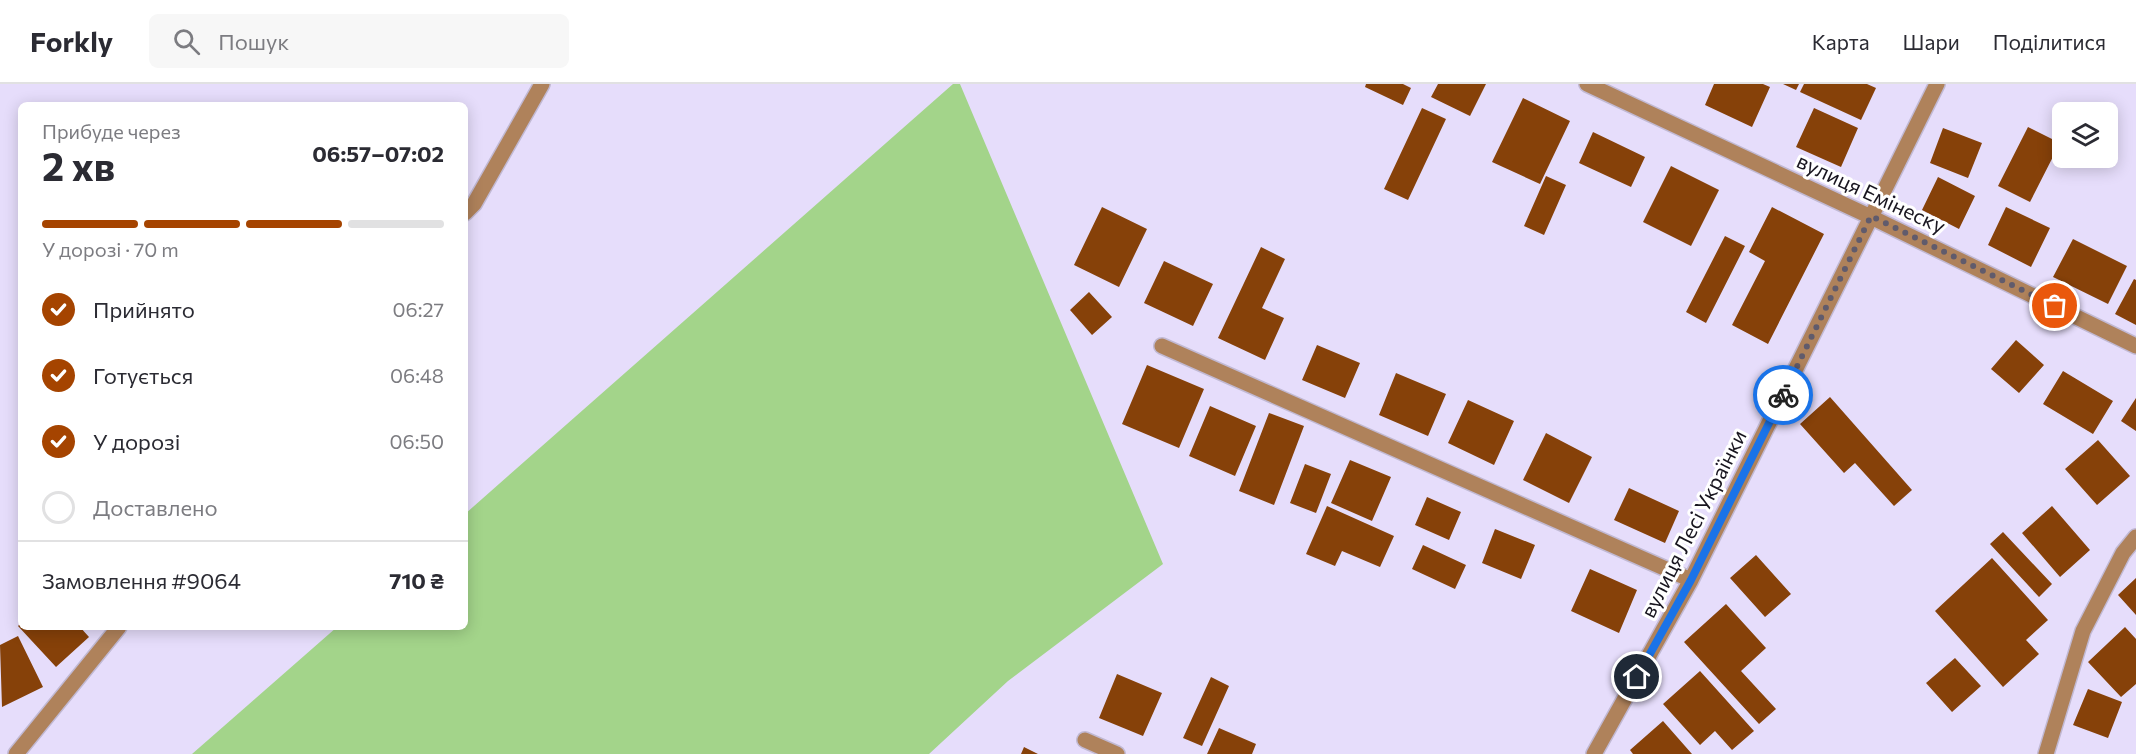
<!DOCTYPE html>
<html lang="uk">
<meta charset="utf-8">
<style>
:root{--surface:#fff;--page:#f7f7f7;--text:#2b2b33;--muted:#7c7c81;--line:#e1e1e2;--accent:#a54400}
body{margin:0;font-family:Commissioner,sans-serif;background:var(--page);color:var(--text);height:100vh;display:flex;flex-direction:column;font-size:22px;white-space:nowrap}
*{box-sizing:border-box;margin:0}
p{font-size:20px;color:var(--muted)}
.icon{flex:none;width:33px;height:33px;fill:none;stroke:currentColor;stroke-width:2;stroke-linecap:round;stroke-linejoin:round}
.map{position:relative;flex:1;overflow:hidden}
.details{position:absolute;left:18px;top:18px;width:450px;height:528px;display:flex;flex-direction:column;background:var(--surface);border-radius:9px;box-shadow:0 3px 15px #0003}
.details>*{flex:none}
.fabs{position:absolute;left:2052px;top:18px;display:grid;gap:12px}
.fabs a{display:grid;place-items:center;width:66px;height:66px;border-radius:9px;background:var(--surface);box-shadow:0 3px 15px #0003;font-size:30px}
.pin{position:absolute;display:grid;place-items:center;width:51px;height:51px;color:#fff;margin:-26px;border:3px solid #fff;border-radius:50%;box-shadow:0 2px 6px #0007}
.courier{position:absolute;display:grid;place-items:center;width:60px;height:60px;margin:-30px;border:4px solid #1a73e8;border-radius:50%;background:#fff;color:#222;box-shadow:0 2px 8px #0007}
.head em{font-style:normal;font-weight:700}
.head div{display:flex;flex-direction:column-reverse}
.head{display:flex;align-items:center;justify-content:space-between;height:102px;padding:0 24px}
h1{font-size:39px;font-weight:700;line-height:45px}
.bar{display:grid;grid-template-columns:repeat(4,1fr);gap:9px 6px;align-content:center;height:72px;padding:0 24px}
.bar i{height:8px;border-radius:4px;background:var(--line)}
.bar .current{background:var(--accent)}
.bar p{grid-column:span 4}
.line{display:flex;align-items:center;gap:15px;padding:0 24px;border-top:2px solid var(--line)}
.line div{flex:1}
ol{padding:0 24px;list-style:none}
li{display:flex;align-items:center;gap:18px;height:66px}
li p{margin-inline-start:auto}
li .icon{padding:6px;border-radius:50%;background:var(--accent);color:#fff;stroke-width:4}
li:last-child{color:var(--muted)}
li i{width:33px;height:33px;border:3px solid var(--line);border-radius:50%}
header{display:flex;align-items:center;gap:36px;box-sizing:border-box;height:84px;padding:0 30px;background:var(--surface);border-bottom:2px solid var(--line)}
header strong{font-size:28px}
nav{display:flex;gap:33px;margin-inline-start:auto;font-size:21px}
.search{width:420px;height:54px;background:var(--page);display:flex;align-items:center;gap:15px;box-sizing:border-box;padding:0 21px;border-radius:9px;color:var(--muted);font-size:22px}
.map>svg:first-child{display:block}
.green{fill:#a3d48a}
.building{fill:#864109}
.lines{fill:none;stroke-linecap:round;stroke-linejoin:round}
.minor-casing{stroke:#c1b9d3;stroke-width:18}
.minor{stroke:#af825b;stroke-width:15}
.done{stroke:#605b6c;stroke-width:6;stroke-dasharray:0 10.8}
.route{stroke:#1a73e8;stroke-width:8}
.labels{text-anchor:middle;stroke-width:6;stroke-linejoin:round;paint-order:stroke}
.street-label{font-size:21px;fill:#18151f;stroke:#fff}
</style>
<header>
<strong>Forkly</strong>
<div class="search"><svg class="icon" aria-label="search" viewBox="0 0 24 24"><circle cx="10" cy="10" r="6"/><path d="M15 15l6 6"/></svg>Пошук</div>
<nav><a>Карта</a><a>Шари</a><a>Поділитися</a></nav>
</header>
<div class="map">
<svg width="2136" height="670" viewBox="0 0 2136 670">
<rect width="100%" height="100%" fill="#e6ddfb"/>
<path class="green" d="M953,0H960L1163,480L1008,597L929,670H192L337,543H465V430Z"/>
<path class="building" d="M1366,0H1403L1411,4L1403,21L1365,3Z
M1438,0H1486L1470,32L1431,13Z
M1714,0H1763L1770,3L1752,43L1705,21Z
M1783,0H1799L1796,6Z
M1804,0H1867L1876,4L1861,36L1800,8Z
M1523,14L1570,37L1540,100L1492,78Z
M1422,24L1446,35L1408,116L1384,105Z
M1814,24L1858,44L1841,83L1796,63Z
M2028,43L2060,59L2030,118L1998,102Z
M1943,44L1982,59L1968,94L1930,79Z
M1593,48L1645,73L1631,103L1579,79Z
M1671,82L1719,106L1691,162L1643,138Z
M1546,92L1566,101L1544,151L1524,142Z
M1938,93L1975,112L1959,145L1922,126Z
M1102,123L1147,145L1119,203L1074,181Z
M1772,123L1824,150L1768,260L1732,241L1765,177L1749,168Z
M2006,123L2050,144L2031,183L1988,161Z
M1725,152L1745,162L1706,239L1686,228Z
M2073,155L2127,182L2108,220L2053,193Z
M1261,163L1285,175L1262,224L1284,234L1265,276L1218,254Z
M1164,177L1213,200L1193,242L1144,219Z
M2134,195L2136,196V241L2115,230Z
M1089,208L1112,233L1092,251L1070,226Z
M2016,256L2044,281L2019,309L1991,285Z
M1317,261L1360,279L1345,314L1302,296Z
M1147,281L1204,305L1179,364L1122,340Z
M2063,287L2113,317L2093,350L2043,320Z
M1396,289L1446,310L1428,352L1379,331Z
M1830,313L1912,406L1894,422L1855,379L1844,389L1800,340Z
M2136,314V347L2121,337Z
M1468,316L1514,337L1494,381L1448,359Z
M1210,322L1256,342L1235,392L1189,372Z
M1269,329L1304,342L1274,421L1239,407Z
M1546,349L1592,373L1569,419L1523,396Z
M2098,356L2130,392L2097,421L2065,385Z
M1350,376L1391,393L1372,437L1331,419Z
M1305,380L1331,390L1316,429L1290,419Z
M1629,404L1679,427L1665,459L1614,436Z
M1427,413L1461,428L1449,456L1415,441Z
M1327,422L1394,452L1380,483L1342,467L1335,482L1306,470Z
M2052,422L2090,466L2060,493L2022,449Z
M1495,445L1535,461L1521,495L1482,479Z
M2003,448L2052,500L2039,513L1990,460Z
M1423,461L1466,481L1455,505L1412,485Z
M1756,471L1791,510L1765,533L1730,494Z
M1992,474L2048,536L2026,556L2039,570L2003,603L1935,527Z
M1590,485L1637,506L1619,549L1571,527Z
M2136,494V531L2118,511Z
M1726,520L1766,564L1741,587L1776,625L1759,640L1684,558Z
M21,539V543H80L89,553L56,583L18,542Z
M2125,543L2136,555V600L2121,613L2088,578Z
M18,552L43,603L2,623L0,561Z
M1955,574L1981,602L1952,628L1926,599Z
M1700,587L1754,647L1732,666L1715,647L1700,661L1663,620Z
M1117,590L1162,609L1143,652L1099,634Z
M1211,593L1229,602L1202,662L1183,654Z
M2088,605L2122,618L2108,654L2073,641Z
M1663,637L1692,670H1633L1630,666Z
M1219,644L1256,660L1252,670H1207Z
M1024,663L1038,670H1021Z"/>
<g class="lines">
<g class="minor-casing">
<path id="minor" d="M1587,0L1871,133L2136,262
M465,129L474,120L542,0
M1162,262L1691,496
M1085,656L1117,670
M16,670L119,543
M1594,670L1691,496L1937,0
M2046,670L2083,547L2123,469L2136,453"/>
</g>
<use href="#minor" class="minor"/>
</g>
<g class="lines">
<path class="done" d="M1783,311L1871,132L2055,222"/>
<path class="route" d="M1637,593L1691,496L1783,311"/>
</g>
<g class="labels">
<g class="street-label">
<text transform="translate(1871 110) rotate(25)" y="7">вулиця Емінеску</text>
<text transform="translate(1694 440) rotate(-63)" y="7">вулиця Лесі Українки</text>
</g>
</g>
</svg>
<div class="fabs">
<a><svg class="icon" aria-label="layers" viewBox="0 0 24 24"><path d="M12 4l9 5-9 5-9-5zM3 14l9 5 9-5"/></svg></a>
</div>
<div class="pin" style="left:2055px;top:222px;background:#ea580c"><svg class="icon" aria-label="bag" viewBox="0 0 24 24"><path d="M5 8h14l-1 12H6zM9 8a3 3 0 0 1 6 0"/></svg></div>
<div class="pin" style="left:1637px;top:593px;background:#1f2937"><svg class="icon" aria-label="home" viewBox="0 0 24 24"><path d="M3 11l9-7 9 7M6 9v11h12V9"/></svg></div>
<div class="courier" style="left:1783px;top:311px"><svg class="icon" aria-label="bike" viewBox="0 0 24 24"><circle cx="6" cy="16" r="4"/><circle cx="18" cy="16" r="4"/><path d="M6 16l4-8h5l3 8M10 8l3 8H6M13 5h3"/></svg></div>
<section class="details">
<div class="head"><div><h1>2 хв</h1><p>Прибуде через</p></div><em>06:57–07:02</em></div>
<div class="bar"><i class="current"></i><i class="current"></i><i class="current"></i><i></i><p>У дорозі · 70 m</p></div>
<ol>
<li><svg class="icon" aria-label="check" viewBox="0 0 24 24"><path d="M5 12l5 5 9-10"/></svg>Прийнято<p>06:27</p></li>
<li><svg class="icon" aria-label="check" viewBox="0 0 24 24"><path d="M5 12l5 5 9-10"/></svg>Готується<p>06:48</p></li>
<li><svg class="icon" aria-label="check" viewBox="0 0 24 24"><path d="M5 12l5 5 9-10"/></svg>У дорозі<p>06:50</p></li>
<li><i></i>Доставлено</li>
</ol>
<div class="line" style="height:78px"><div>Замовлення #9064</div><b>710 ₴</b></div>
</section>
</div>
